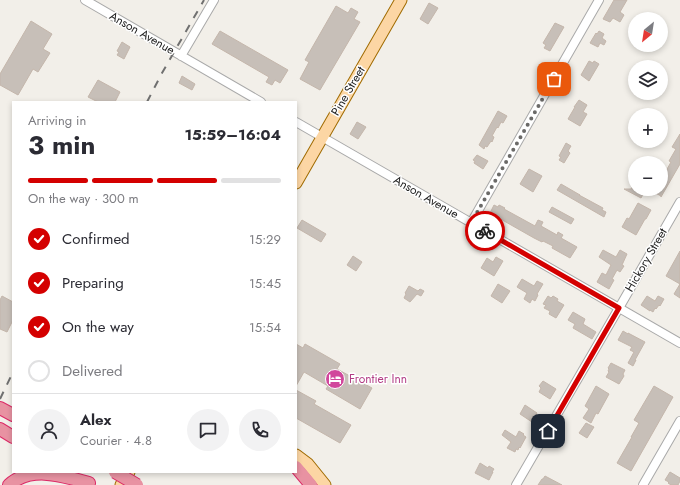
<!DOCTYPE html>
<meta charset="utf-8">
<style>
:root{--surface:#fff;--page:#f2f2f3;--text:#2b2b33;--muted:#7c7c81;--line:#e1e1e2;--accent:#d40000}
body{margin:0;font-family:Jost,sans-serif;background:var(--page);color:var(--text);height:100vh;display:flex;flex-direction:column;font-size:15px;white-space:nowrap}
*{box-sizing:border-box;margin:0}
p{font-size:13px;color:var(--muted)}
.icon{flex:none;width:22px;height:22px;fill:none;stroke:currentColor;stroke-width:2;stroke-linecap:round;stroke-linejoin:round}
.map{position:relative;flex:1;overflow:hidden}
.drawer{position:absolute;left:12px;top:101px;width:285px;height:372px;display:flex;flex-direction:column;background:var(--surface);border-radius:0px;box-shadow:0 2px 6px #0003}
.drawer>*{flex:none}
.needle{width:26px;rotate:210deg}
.tools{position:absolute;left:628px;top:12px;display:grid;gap:8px}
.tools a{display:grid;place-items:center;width:40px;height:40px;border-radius:50%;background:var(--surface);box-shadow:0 2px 6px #0003;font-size:20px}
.pin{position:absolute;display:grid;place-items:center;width:34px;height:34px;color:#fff;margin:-17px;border-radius:8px;box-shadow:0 2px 6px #0006}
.courier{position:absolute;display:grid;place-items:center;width:40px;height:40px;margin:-20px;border:3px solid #d40000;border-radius:50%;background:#fff;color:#222;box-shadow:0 1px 5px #0007}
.summary em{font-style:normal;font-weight:700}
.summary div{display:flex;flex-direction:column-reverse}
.summary{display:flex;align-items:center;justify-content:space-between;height:68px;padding:0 16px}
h1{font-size:26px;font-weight:700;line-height:30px}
.bar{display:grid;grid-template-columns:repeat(4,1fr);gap:6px 4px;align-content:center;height:48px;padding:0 16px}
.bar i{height:5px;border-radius:3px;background:var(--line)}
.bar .selected{background:var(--accent)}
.bar p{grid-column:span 4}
.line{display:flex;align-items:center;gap:10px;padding:0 16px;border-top:1px solid var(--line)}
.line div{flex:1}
.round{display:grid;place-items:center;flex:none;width:42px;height:42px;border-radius:21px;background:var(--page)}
ol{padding:0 16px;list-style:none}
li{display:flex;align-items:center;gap:12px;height:44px}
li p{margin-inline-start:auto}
li .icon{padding:4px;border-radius:50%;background:var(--accent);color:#fff;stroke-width:4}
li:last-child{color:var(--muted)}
li i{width:22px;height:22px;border:2px solid var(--line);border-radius:50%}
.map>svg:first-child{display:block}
.building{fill:#c7bfb8;stroke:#c4b6ab}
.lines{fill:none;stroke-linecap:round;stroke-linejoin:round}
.minor-casing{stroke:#a9a9a9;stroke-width:10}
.major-casing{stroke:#a06b00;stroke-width:13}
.highway-casing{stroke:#dc2a67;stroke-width:14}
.minor{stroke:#fff;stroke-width:8}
.major{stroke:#fcd6a4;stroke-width:11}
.highway{stroke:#e892a2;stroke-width:12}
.rail{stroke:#707070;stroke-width:2;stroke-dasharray:8 8;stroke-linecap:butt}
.highway-bridge-casing{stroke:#dc2a67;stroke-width:14;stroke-linecap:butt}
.highway-bridge{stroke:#e892a2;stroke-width:12}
.done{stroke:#6b6a68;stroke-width:4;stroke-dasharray:0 7.2}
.route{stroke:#d40000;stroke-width:5}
.labels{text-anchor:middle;stroke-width:3;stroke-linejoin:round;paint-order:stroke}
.street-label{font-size:12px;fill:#222;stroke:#fff}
.hotel-label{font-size:12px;fill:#b23c85;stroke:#fff;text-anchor:start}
</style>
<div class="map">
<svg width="680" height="485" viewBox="0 0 680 485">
<rect width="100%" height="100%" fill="#f2efe9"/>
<path class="building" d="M614,0H627L620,12L624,15L620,22L613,18L610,22L603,19Z
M429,3L438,8L428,24L420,19Z
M336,6L348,13L351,8L358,12L354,19L360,22L320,90L300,79L309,62L305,60Z
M31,21L52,34L43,49L50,53L38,72L33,69L18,95L0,85V74Z
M555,23L564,27L550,51L544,48L546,45L543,43Z
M220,31L288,70L280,83L275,80L272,85L266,82L269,77L212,44Z
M599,31L604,34L602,38L606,41L604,45L600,43L598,47L590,43L596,33L597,34Z
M122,42L130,47L124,59L117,55L119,52L117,51Z
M589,61L593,63L594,61L599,64L589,81L581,75Z
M182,76L195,84L192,90L179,83Z
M98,80L120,92L115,102H98L88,97Z
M579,100L587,105L583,112L587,114L580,126L568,119L575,107H574Z
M498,111L507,116L503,123L501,122L498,128L497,127L492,136L494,137L492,142L491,141L487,147L485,146L484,149L479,145Z
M357,122L366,127L358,139L350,134Z
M680,134V164L661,197V196L648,189H661V180L671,162L669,161L676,149L672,147Z
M566,143L571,146L568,151L570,153L564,163L559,160L561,157L559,156Z
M477,155L488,161L483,169L474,163L475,161L473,160Z
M529,169L542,176L533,192L520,184Z
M635,182V189H646L641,198L624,189H631Z
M561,184L580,195H579L603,208L602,210L606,212L604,217L557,190Z
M638,203L651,210L646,219H645L636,235L622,227L627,218L629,219Z
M494,205L498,207L499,205L505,208L504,209L535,226L538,220L543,222L541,226L557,235L558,232L563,235L561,238L577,247L570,258L552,248L553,246L543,241L542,242L534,238L490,213Z
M552,207L574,219L571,224L549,212Z
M302,220L326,234L321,242L297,228Z
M603,250L616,257L620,250L627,254L622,265L624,266L620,272L617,270L612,279L614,280L609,289L597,282L602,273L606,275L611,265L599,257Z
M680,251V298L674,294L680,284L666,276Z
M353,256L362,262L356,271L347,265Z
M496,257L503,261L494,276L481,268L487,258L493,262Z
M522,279L534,286L537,281L543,284L537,294L538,295L535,301L532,299L530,303L524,299L527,293L517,287Z
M498,284L510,291L502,303L491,296Z
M409,286L418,291L420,289L424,291L421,296L417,294L410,302L404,298L406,294L405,293Z
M2,296L13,302V320L7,332L0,329V300Z
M548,296L551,298L553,296L558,299L557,301L564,305L556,318L549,314L550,311L544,308L546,305L543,304Z
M647,296L655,301L658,296L664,299L660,306L659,305L656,309L655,308L653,312L650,310V311L641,305Z
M573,312L585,319L583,324L596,332L592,339L573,328L575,324L568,320Z
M623,331L628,334V333L645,342L635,360H636L633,366L628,363L634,352L630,350L632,347L618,340Z
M296,344L303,348L305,344L340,364L337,369L372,388L360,409L326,389L328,386L304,372L296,386Z
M611,363L625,370L623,374L624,376L619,384L606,377L609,372L608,371L609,369L608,368Z
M543,381L556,389L550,399L539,392L541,388L539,386Z
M596,386L609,394L598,414L596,413L591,423L583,418L589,409L585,406Z
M654,386L673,397L631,471L617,463L632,437H631L639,423L634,420Z
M296,390L316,401L314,404L351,425L340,443L296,418Z
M525,405L537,413L532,422L520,414Z
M586,423L594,427L587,438L579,433Z
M505,430L516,437L519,431L524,434L523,435L526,437L520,448L519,447L518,450L516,449L515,452L507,448L511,442L502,435Z
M480,463L488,468L489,466L494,469L492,472H493L489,480L475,473Z
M670,472L680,478V481L678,485H671L668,483L669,482L665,480Z
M545,476L562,485H538L542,479H543Z"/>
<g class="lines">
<g class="minor-casing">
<path id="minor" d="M85,0L261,102
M181,56L214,0
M296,122L680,343
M471,223L599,0
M516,485L619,308L680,202
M643,485L680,421"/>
</g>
<g class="major-casing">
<path id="major" d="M296,183L401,0
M296,455L308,464L325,485
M121,485L129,472"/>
</g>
<g class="highway-casing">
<path id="highway" d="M0,408L13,415
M0,429L13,437
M296,467L311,485
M9,485C32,465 63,476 89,483"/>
</g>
<use href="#minor" class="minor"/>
<use href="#major" class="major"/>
<use href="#highway" class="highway"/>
<path class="rail" d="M147,102L162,73L204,0
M0,399L13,372"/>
<g class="highway-bridge-casing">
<path id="highway-bridge" d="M115,472L137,485"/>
</g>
<use href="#highway-bridge" class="highway-bridge"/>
</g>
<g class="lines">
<path class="done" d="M485,231L471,223L554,79"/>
<path class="route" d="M485,231L619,308L548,431"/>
</g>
<defs>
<g id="hotel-disc" transform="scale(1)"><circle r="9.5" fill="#d1479c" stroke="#fff"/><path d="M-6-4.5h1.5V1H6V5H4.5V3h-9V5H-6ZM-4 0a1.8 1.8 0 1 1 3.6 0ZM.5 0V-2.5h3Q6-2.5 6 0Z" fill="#fff"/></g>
</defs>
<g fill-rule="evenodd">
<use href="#hotel-disc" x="335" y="379"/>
</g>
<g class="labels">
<g class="street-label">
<text transform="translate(142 33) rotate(30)" y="4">Anson Avenue</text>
<text transform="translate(348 91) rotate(-60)" y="4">Pine Street</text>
<text transform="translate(426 197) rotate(30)" y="4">Anson Avenue</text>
<text transform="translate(646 260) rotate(-60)" y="4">Hickory Street</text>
</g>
<g class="hotel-label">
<text x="349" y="383">Frontier Inn</text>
</g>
</g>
</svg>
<div class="tools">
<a><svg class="needle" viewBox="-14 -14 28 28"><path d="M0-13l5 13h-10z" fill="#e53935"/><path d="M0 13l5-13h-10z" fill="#7c7c81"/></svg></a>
<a><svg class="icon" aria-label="layers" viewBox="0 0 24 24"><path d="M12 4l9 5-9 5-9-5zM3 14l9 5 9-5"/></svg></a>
<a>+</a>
<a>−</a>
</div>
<div class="pin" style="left:554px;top:79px;background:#ea580c"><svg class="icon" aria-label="bag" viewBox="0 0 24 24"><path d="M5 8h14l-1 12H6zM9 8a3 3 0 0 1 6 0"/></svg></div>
<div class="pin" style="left:548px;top:431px;background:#1f2937"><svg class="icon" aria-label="home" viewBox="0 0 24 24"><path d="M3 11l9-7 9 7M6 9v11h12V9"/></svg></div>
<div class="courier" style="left:485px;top:231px"><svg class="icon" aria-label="bike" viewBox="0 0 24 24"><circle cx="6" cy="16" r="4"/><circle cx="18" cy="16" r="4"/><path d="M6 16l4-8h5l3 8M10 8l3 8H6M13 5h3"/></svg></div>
<section class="drawer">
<div class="summary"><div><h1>3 min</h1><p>Arriving in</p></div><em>15:59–16:04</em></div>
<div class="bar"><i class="selected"></i><i class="selected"></i><i class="selected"></i><i></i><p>On the way · 300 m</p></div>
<ol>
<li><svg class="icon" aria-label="check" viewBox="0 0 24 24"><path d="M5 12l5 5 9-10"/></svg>Confirmed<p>15:29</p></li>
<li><svg class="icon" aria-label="check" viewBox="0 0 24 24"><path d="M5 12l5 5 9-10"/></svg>Preparing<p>15:45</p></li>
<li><svg class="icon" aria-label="check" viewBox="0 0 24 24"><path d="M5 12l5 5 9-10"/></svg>On the way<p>15:54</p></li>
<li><i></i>Delivered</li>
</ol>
<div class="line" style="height:72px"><a class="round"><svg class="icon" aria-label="person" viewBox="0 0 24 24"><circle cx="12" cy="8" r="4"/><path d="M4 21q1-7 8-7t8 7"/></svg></a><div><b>Alex</b><p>Courier · 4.8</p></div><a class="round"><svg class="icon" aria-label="chat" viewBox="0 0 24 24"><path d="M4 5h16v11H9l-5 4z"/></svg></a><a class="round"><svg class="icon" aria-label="phone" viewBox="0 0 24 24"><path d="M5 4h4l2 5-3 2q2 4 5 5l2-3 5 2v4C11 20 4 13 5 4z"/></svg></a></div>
</section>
</div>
